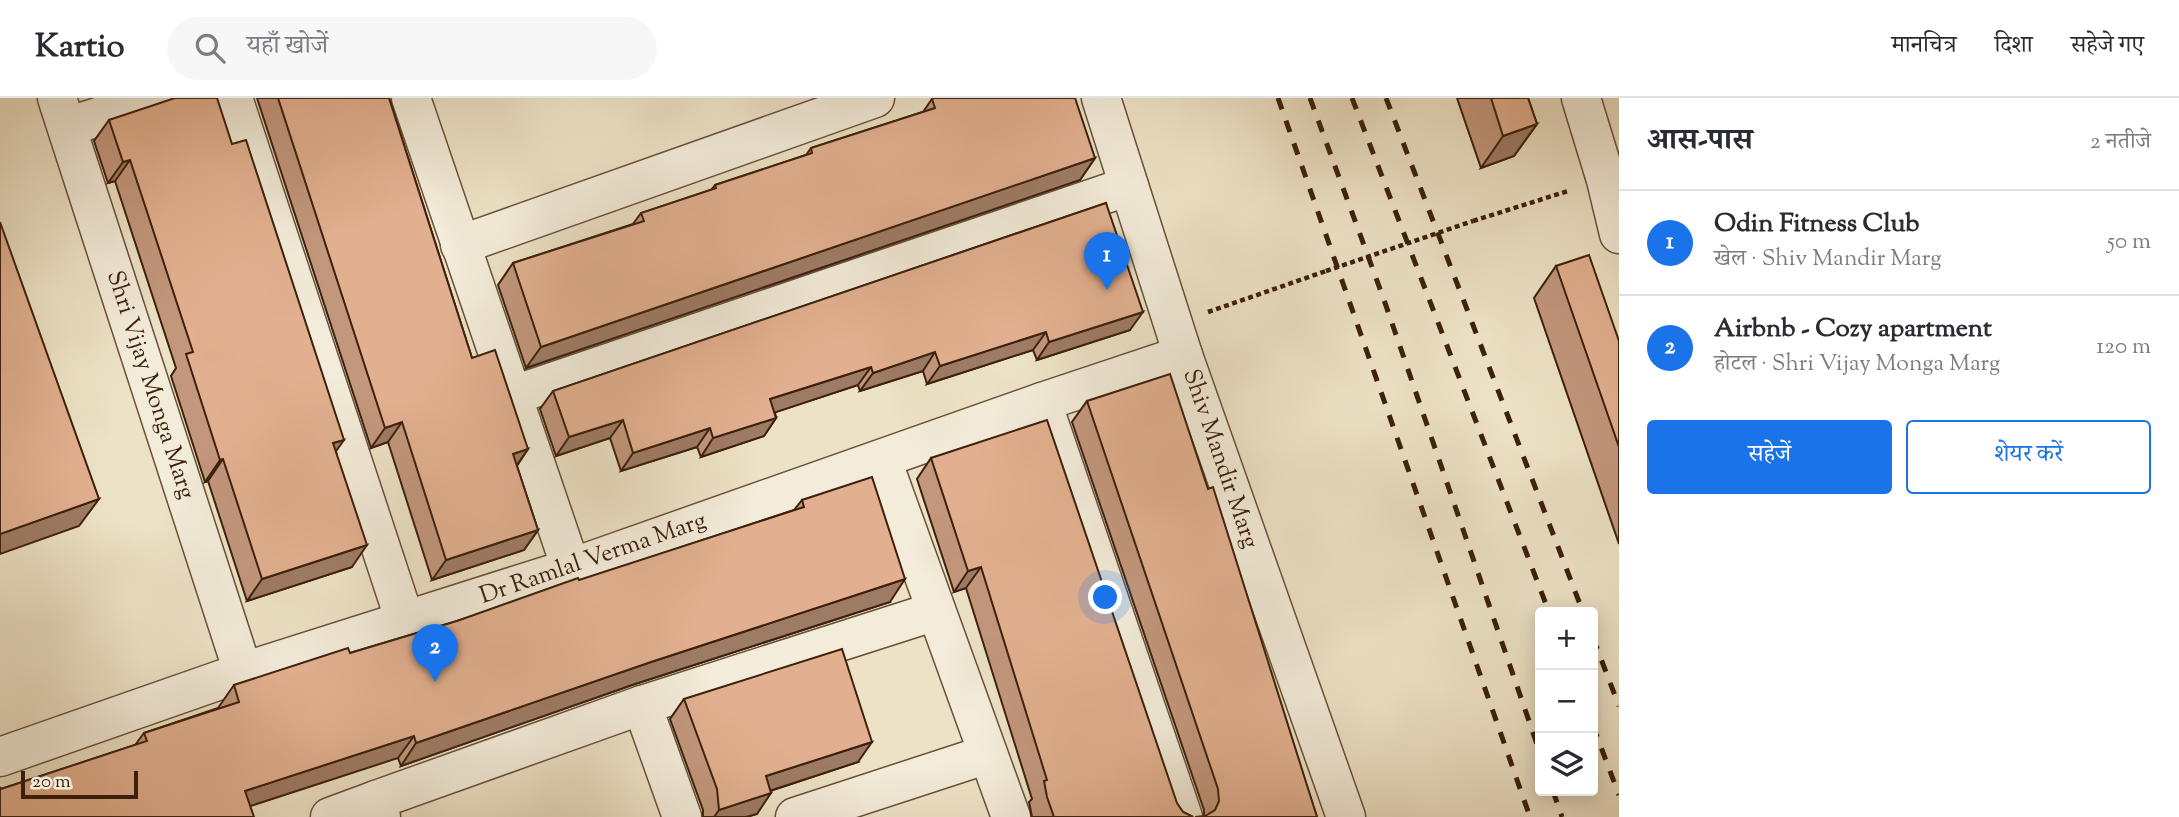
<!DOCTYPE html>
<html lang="hi">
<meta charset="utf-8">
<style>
body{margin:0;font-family:"Sorts Mill Goudy","Noto Serif Devanagari",serif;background:#f7f7f7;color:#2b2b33}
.controls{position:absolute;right:21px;bottom:21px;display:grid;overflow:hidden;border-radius:7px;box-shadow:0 4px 18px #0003}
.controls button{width:63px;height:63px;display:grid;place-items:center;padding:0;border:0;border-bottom:2px solid #e1e1e2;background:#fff;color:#2b2b33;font:35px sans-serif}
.scale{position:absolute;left:21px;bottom:18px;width:117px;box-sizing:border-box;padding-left:7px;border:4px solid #3c200c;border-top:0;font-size:19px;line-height:24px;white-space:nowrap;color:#3c200c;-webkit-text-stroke:5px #f3ecda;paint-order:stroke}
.you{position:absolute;left:1106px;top:500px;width:24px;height:24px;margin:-18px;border:5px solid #fff;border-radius:50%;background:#1a73e8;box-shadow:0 0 0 10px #1a73e833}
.badge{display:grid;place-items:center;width:46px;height:46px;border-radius:50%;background:#1a73e8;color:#fff;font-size:23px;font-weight:700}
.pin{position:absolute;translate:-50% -58px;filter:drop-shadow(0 2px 4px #0008)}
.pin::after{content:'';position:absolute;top:37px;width:24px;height:21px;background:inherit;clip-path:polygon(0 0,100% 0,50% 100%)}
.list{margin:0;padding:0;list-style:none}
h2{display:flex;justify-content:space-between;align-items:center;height:91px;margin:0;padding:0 28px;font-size:30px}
h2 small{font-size:23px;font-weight:400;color:#7c7c81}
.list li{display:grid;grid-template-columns:46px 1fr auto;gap:21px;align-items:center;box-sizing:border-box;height:105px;padding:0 28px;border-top:2px solid #e1e1e2}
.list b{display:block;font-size:26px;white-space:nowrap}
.list p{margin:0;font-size:23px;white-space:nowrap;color:#7c7c81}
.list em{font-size:23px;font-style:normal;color:#7c7c81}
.actions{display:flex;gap:14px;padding:21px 28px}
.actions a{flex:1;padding:16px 0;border:2px solid #1a73e8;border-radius:7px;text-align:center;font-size:24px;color:#1a73e8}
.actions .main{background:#1a73e8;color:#fff}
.icon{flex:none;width:38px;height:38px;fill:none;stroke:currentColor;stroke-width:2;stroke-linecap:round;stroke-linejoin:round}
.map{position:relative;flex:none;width:1619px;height:719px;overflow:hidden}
header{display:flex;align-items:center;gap:42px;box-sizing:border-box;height:98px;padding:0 35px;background:#fff;border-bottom:2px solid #e1e1e2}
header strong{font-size:33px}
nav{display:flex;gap:38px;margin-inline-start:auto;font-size:24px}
.search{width:490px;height:63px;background:#f7f7f7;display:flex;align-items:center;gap:18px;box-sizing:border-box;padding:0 24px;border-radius:38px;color:#7c7c81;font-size:26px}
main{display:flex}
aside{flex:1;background:#fff}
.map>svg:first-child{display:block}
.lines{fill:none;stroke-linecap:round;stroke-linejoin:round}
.minor-casing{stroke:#68503a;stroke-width:41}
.path{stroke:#3c200c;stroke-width:4.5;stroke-dasharray:5 3.5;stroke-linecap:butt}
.minor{stroke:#f3ecda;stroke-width:38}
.rail{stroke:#3c200c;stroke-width:5;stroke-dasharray:12 12;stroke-linecap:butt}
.path-bridge{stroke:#3c200c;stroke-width:4.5;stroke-dasharray:5 3.5;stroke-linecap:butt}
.wall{fill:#c2977c;stroke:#3c200c;stroke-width:2}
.shaded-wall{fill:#9e7b65;stroke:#3c200c;stroke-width:2}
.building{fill:#e2b090;stroke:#3c200c;stroke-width:2}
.labels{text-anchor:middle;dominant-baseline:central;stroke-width:6;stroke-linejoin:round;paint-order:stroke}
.street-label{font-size:24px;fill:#3c200c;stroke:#f3ecda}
</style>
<header>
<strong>Kartio</strong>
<div class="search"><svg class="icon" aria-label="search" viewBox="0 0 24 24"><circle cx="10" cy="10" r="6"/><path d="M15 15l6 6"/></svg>यहाँ खोजें</div>
<nav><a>मानचित्र</a><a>दिशा</a><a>सहेजे गए</a></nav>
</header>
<main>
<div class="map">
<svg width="1619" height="719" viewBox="0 0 1619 719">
<rect width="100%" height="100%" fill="#ede2c6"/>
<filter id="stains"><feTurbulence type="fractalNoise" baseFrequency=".00286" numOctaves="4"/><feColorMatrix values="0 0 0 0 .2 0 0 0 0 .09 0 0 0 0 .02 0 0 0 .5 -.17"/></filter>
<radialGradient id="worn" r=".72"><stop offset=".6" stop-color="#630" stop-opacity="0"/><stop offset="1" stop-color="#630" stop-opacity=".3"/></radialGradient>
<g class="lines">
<g class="minor-casing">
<g id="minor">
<path d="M57 0 243 574"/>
<path d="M233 0 405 523"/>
<path d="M411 0 571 470"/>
<path d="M1101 0 1183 257 1346 719"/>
<path d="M1581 0 1606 82 1619 136"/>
<path d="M67 29 156 0"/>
<path d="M460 147 875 0"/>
<path d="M511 298 1129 88"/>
<path d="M1042 304 1183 719"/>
<path d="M882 362 1011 719"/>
<path d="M0 659 243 574 571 470 1042 304 1183 257"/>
<path d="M330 719 376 702"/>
<path d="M381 719 376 702 642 607"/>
<path d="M682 719 642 607 936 513"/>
<path d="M795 719 988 656"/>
</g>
</g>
<g class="path">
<path d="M1473 123 1568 93"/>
<path d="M1208 214 1326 173"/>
</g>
<use href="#minor" class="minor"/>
<g class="rail">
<path d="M1278 0 1530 719"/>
<path d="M1310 0 1383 199 1540 655"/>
<path d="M1352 0 1549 514"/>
<path d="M1386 0 1583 514"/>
<path d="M1593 540 1619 608"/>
<path d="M1593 628 1619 697"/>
<path d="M1553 693 1562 719"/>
</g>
<path class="path-bridge" d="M1326 173 1473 123"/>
</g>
<g class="wall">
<path d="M257 0H389L472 260 528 351 517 368 538 432 524 452 432 482 388 344 371 350Z"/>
<path d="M1457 0H1528L1537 26 1514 58 1481 70Z"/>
<path d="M932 1 1095 60 1080 82 526 270 498 187 513 165 633 126 641 115 711 92 715 87 806 57 811 50 923 14Z"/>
<path d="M109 22 336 353 352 469 247 503 208 383 205 384 171 278 176 270 115 83 108 85 94 43Z"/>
<path d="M1106 105 1130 232 1037 262 1033 252 927 286 923 273 860 293 858 287 775 314 776 320 764 338 701 359 697 349 621 373 610 340 556 358 540 311 553 293Z"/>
<path d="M1556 168 1619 243V446L1534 200Z"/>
<path d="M1087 303 1208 391 1317 719 1204 718V712L1072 324Z"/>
<path d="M931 360 1183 714 1193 719H1032L1029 704 1032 701 966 490 954 494 917 381Z"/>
<path d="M802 402 890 504 635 586 401 668 398 660 1 691 135 647 144 635 218 610 234 587 350 555 457 523 794 412Z"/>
<path d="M684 601 858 664 770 693 757 716 746 719H703V712L670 621Z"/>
</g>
<g class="shaded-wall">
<path d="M1537 26 1514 58 1481 70 1503 38Z"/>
<path d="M1095 60 1080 82 526 270 541 249Z"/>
<path d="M130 62 115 83 108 85 123 64Z"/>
<path d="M1143 214 1130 232 1037 262 1049 244Z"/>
<path d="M1046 234 1033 252 927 286 940 268Z"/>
<path d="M935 254 923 273 860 293 873 275Z"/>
<path d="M871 269 858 287 758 320 770 301Z"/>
<path d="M776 320 764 338 701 359 713 340Z"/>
<path d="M623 322 610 340 556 358 569 339Z"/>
<path d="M402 324 388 344 371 350 385 330Z"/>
<path d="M710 330 697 349 621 373 633 355Z"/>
<path d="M344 342 329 363 333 345Z"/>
<path d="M528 351 514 371 513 356Z"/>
<path d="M223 361 208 383 205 384 220 362Z"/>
<path d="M99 401 79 428 0 456V436Z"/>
<path d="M538 432 524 452 432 482 446 462Z"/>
<path d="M367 447 352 469 247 503 262 481Z"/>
<path d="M981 469 966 490 954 494 968 473Z"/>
<path d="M905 481 890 504 635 586 401 668 416 645 651 564Z"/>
<path d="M414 638 398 660 229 715 245 693Z"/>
<path d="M872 644 858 664 751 699 766 678Z"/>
<path d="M771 695 757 716 746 719H714L719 712Z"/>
</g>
<g class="building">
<path d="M175 0H217L232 46 246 42 344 342 333 345 367 447 262 481 223 361 220 362 186 256 193 254 130 62 123 64 109 22Z"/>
<path d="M278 0H389L472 260 495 252 528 351 513 356 538 432 446 462 402 324 385 330Z"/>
<path d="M934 0H1075L1095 60 541 249 513 165 644 123 641 115 716 90 715 87 812 55 811 50 935 10 932 1Z"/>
<path d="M1491 0H1528L1537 26 1503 38Z"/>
<path d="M1106 105 1143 214 1049 244 1046 234 940 268 935 254 873 275 871 269 770 301 776 320 713 340 710 330 633 355 623 322 569 339 553 293Z"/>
<path d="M0 124 99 401 0 436Z"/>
<path d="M1589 157 1619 243V349L1556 168Z"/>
<path d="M1170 276 1208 391 1213 389 1317 719H1195L1205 718 1215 712 1219 703 1218 691 1087 303Z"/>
<path d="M1047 322 1177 705 1183 714 1193 719H1054L1047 699 1044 683 1047 682 981 469 968 473 931 360Z"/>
<path d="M872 379 905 481 651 564 416 645 414 638 245 693 254 719H0V689L1 691 147 643 144 635 239 604 234 587 348 550 350 555 457 523 578 480 579 482 804 409 802 402Z"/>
<path d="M842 551 872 644 766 678 771 695 719 712 717 691 684 601Z"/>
</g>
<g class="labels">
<g class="street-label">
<text transform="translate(150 287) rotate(72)">Shri Vijay Monga Marg</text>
<text transform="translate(1220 361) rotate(71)">Shiv Mandir Marg</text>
<text transform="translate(593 461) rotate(-19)">Dr Ramlal Verma Marg</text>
</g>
</g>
<rect width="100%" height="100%" filter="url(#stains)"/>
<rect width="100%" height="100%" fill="url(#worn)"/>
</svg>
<div class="controls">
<button>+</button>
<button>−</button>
<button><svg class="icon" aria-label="layers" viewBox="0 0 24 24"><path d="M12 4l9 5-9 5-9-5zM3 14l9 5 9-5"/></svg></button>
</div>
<div class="scale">20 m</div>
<div class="you"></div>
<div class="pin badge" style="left:1107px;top:192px">1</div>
<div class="pin badge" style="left:435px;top:584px">2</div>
</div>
<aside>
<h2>आस-पास<small>2 नतीजे</small></h2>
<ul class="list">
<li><span class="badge">1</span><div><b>Odin Fitness Club</b><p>खेल · Shiv Mandir Marg</p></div><em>50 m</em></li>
<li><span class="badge">2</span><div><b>Airbnb - Cozy apartment</b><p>होटल · Shri Vijay Monga Marg</p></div><em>120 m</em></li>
</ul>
<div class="actions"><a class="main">सहेजें</a><a>शेयर करें</a></div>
</aside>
</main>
